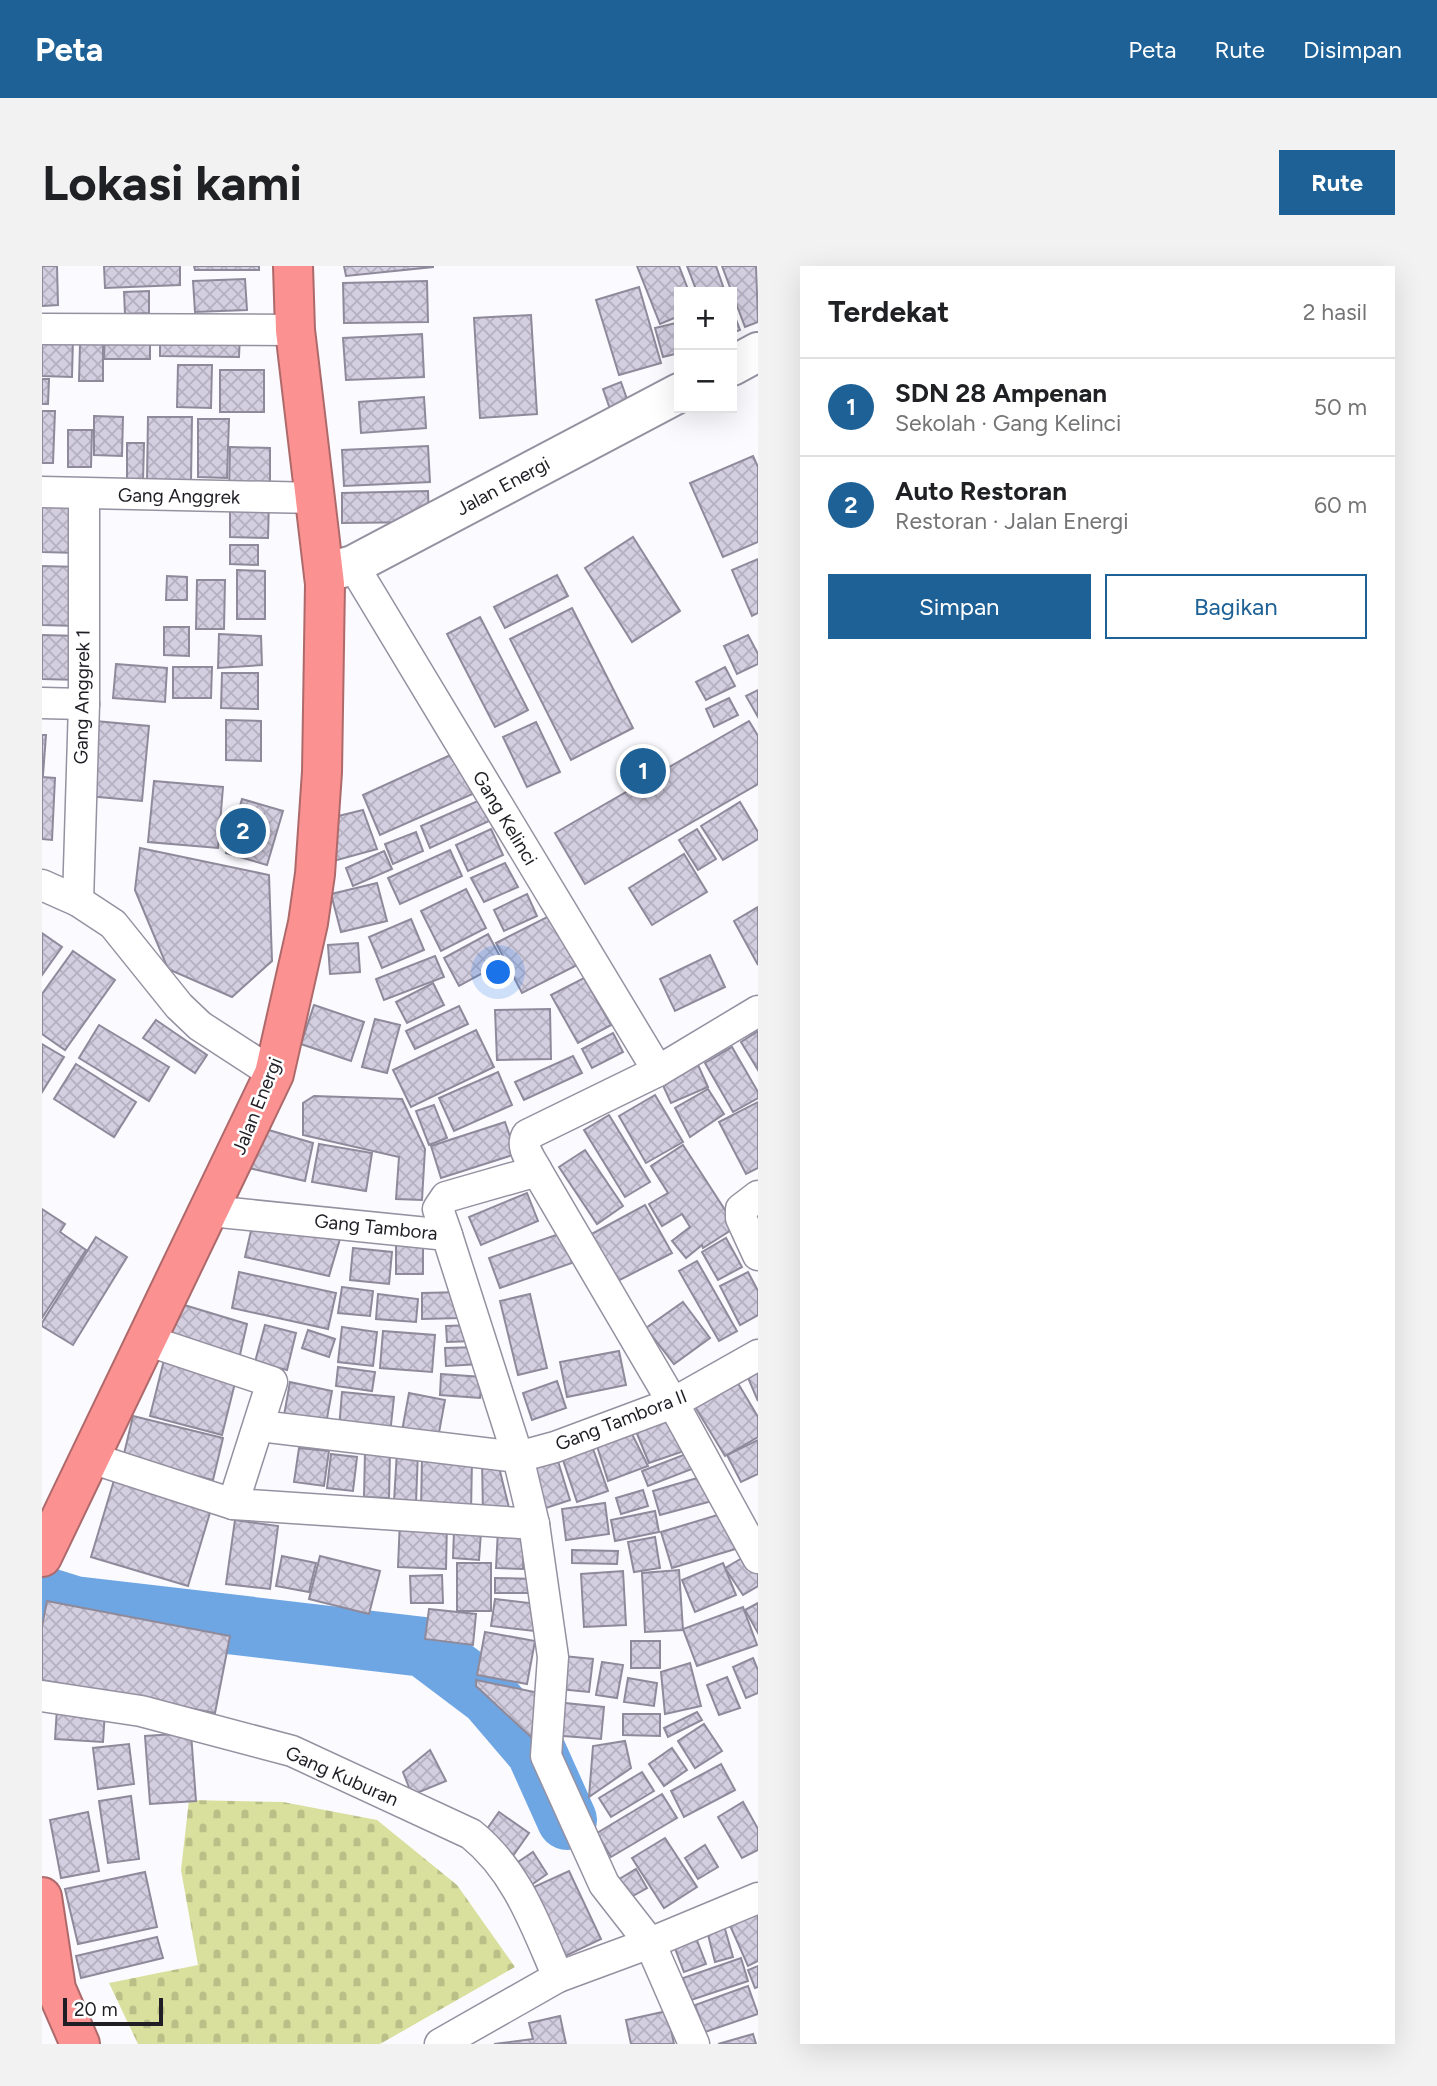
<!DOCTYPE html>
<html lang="id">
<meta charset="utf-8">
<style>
body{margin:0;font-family:Figtree,sans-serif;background:#f2f2f2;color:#202124}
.controls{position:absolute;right:21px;top:21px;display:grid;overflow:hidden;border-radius:0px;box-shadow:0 7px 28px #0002}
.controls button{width:63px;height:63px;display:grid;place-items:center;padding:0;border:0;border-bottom:2px solid #e0e0e0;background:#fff;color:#202124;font:35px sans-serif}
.scale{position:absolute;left:21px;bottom:18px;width:100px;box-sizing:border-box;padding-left:7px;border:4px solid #1f1e24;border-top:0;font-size:19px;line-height:24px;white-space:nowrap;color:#1f1e24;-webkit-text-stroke:5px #fff;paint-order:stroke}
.you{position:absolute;left:457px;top:707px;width:24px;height:24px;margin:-18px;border:5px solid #fff;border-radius:50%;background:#1a73e8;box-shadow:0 0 0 10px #1a73e833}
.badge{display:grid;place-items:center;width:46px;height:46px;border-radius:50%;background:#1d6196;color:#fff;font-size:23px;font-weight:700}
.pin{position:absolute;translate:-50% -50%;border:4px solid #fff;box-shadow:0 2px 7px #0006}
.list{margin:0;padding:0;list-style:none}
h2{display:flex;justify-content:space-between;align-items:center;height:91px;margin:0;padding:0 28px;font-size:30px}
h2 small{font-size:23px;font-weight:400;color:#757577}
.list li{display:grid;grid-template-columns:46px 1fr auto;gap:21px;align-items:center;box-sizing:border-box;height:98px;padding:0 28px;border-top:2px solid #e0e0e0}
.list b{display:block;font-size:26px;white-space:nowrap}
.list p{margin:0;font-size:23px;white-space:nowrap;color:#757577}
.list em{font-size:23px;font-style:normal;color:#757577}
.actions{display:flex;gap:14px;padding:21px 28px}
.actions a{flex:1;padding:16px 0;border:2px solid #1d6196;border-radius:0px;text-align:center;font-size:24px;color:#1d6196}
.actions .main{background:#1d6196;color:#fff}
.map{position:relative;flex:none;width:716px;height:1778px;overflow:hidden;border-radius:0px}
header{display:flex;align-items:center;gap:42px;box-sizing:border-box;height:98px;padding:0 35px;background:#1d6196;color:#fff}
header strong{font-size:33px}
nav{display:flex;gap:38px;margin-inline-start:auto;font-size:24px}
.intro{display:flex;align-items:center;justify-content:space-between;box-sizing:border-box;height:168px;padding:0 42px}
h1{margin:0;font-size:49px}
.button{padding:18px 32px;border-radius:0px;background:#1d6196;color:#fff;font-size:24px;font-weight:700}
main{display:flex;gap:42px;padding:0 42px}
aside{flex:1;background:#fff;border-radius:0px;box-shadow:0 7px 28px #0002}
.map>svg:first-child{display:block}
.cemetery{fill:url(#cemetery-stones)}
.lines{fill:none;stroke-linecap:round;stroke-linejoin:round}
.river{stroke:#6ea6e4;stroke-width:60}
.building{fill:url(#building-cross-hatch);stroke:#8e8a9b;stroke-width:2}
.street-casing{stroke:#9591a1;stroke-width:33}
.secondary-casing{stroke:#9591a1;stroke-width:42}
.highway-casing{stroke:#ae696b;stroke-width:42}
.street{stroke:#fff;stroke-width:30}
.secondary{stroke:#fff;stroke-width:38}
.highway{stroke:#fb9291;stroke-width:38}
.labels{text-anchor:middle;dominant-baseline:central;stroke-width:5;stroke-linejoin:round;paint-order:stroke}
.street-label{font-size:19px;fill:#1f1e24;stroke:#fff}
</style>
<header>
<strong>Peta</strong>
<nav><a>Peta</a><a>Rute</a><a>Disimpan</a></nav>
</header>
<div class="intro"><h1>Lokasi kami</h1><a class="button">Rute</a></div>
<main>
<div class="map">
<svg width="716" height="1778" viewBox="0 0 716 1778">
<defs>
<pattern id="cemetery-stones" width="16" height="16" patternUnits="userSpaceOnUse" patternTransform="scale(1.75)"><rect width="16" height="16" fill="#d9df9d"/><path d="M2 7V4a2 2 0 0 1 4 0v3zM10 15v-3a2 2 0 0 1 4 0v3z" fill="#babf87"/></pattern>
<pattern id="building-cross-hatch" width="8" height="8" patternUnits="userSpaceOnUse" patternTransform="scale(1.75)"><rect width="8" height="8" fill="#d3cee0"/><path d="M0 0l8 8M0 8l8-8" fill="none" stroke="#b5b0c0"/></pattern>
</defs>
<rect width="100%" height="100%" fill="#fbfafe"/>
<path class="cemetery" d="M147 1534 241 1536 335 1554 415 1619 473 1701 338 1778H96L67 1717 156 1699 139 1604Z"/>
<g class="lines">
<path class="river" d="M0 1330 32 1340 382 1381 447 1430 494 1485 525 1554"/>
</g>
<g class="building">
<path d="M0 0H15L16 39 0 40Z"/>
<path d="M62 0H138V19L63 22Z"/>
<path d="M152 0H217V4H153Z"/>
<path d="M302 0H391V1L304 10Z"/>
<path d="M595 0H637L647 26H637V50L618 58Z"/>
<path d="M645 0H674L683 26H655Z"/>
<path d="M680 0H714L716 56 703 61Z"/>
<path d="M203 13 205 44 153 46 151 15Z"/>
<path d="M385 15 386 56 302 57 301 17Z"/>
<path d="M597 21 619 97 577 109 554 34Z"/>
<path d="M107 25V47L83 48 82 26Z"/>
<path d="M690 43 698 64 690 67Z"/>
<path d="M489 49 495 148 438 152 432 52Z"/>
<path d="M634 57 637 87 621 91 613 62Z"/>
<path d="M63 67H108V93H62Z"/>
<path d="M118 67 198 68 197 91 118 90Z"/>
<path d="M380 68 382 111 304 114 301 72Z"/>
<path d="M0 73H31L30 111 0 110Z"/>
<path d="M38 78H61V115H37Z"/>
<path d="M136 99H170L169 142 135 141Z"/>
<rect x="178" y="104" width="44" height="42"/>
<path d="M0 113H7L6 138H0Z"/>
<path d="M579 116 586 136 568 143 561 123Z"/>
<path d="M382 131 384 162 319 167 317 136Z"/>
<path d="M0 145H13L11 197H0Z"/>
<path d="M52 150 81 151 80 190 52 189Z"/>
<path d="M106 151H150L149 216 105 215Z"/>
<path d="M156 153H187L185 212 156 211Z"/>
<path d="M26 164H50L49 201H26Z"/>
<path d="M85 177H102L101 216H85Z"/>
<path d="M386 180 388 216 302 220 300 184Z"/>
<path d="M188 181 228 182V225H187Z"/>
<path d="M711 190 716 201V276L681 291 648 217Z"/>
<path d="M386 225 387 256 300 257V227Z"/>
<path d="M188 235H227L226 272 188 271Z"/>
<path d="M0 237 38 238 36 287 0 286Z"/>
<path d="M591 271 638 345 590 376 543 302Z"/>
<path d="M188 279H216V299L188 298Z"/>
<path d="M716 293V347L710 350 690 304Z"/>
<path d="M0 300 37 301 34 360 0 359Z"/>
<path d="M195 304 223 305V353H195Z"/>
<path d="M515 309 526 330 463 362 452 341Z"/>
<path d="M125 310 145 311V334H124Z"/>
<path d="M155 314H183L182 363H154Z"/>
<path d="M530 342 591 462 529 494 468 373Z"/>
<path d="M438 351 486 444 453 461 405 368Z"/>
<path d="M122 361H147V390L122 389Z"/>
<path d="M177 368 219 370 220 399 176 402Z"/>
<path d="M0 369 38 370 37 414 0 413Z"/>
<path d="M706 369 716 388V398L695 408 682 380Z"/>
<path d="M74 398 125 402 123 436 71 432Z"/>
<path d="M131 401H170L169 432H131Z"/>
<path d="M683 401 693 420 664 434 654 416Z"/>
<path d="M180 407H216V443L179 442Z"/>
<path d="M716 424V451L704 430Z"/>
<path d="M687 432 696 449 672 461 664 443Z"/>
<path d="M184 454 219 455V495L184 494Z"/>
<path d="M53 455 107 460 100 535 46 530Z"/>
<path d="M707 455 716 470V518L543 618 513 567Z"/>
<path d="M494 456 518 506 485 521 461 471Z"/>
<path d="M0 469H4L1 509H0Z"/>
<path d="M417 485 435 526 338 569 321 529Z"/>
<path d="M0 511 13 512 10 574 0 573Z"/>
<path d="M112 515 181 521 176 582 106 576Z"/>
<path d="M200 533 241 545 225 599 184 587Z"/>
<path d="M438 534 447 555 388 582 379 560Z"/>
<path d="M698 536 716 566V573L681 594 659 560Z"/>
<path d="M321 544 335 583 288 596 292 551Z"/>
<path d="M449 563 461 589 426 605 414 579Z"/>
<path d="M655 563 674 593 656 604 637 574Z"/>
<path d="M374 566 381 585 351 598 343 578Z"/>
<path d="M98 582 227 609 230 695 190 731 126 703 93 624Z"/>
<path d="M408 584 420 610 358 638 346 612Z"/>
<path d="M342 585 350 603 311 620 304 602Z"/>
<path d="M642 588 665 626 610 659 587 622Z"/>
<path d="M463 597 476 621 442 636 429 612Z"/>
<path d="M335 617 345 655 299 666 289 628Z"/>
<path d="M424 623 444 662 399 685 379 645Z"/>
<path d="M485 628 495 650 462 665 452 644Z"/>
<path d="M716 641V699L692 655Z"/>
<path d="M517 645 543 695 480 727 454 677Z"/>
<path d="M369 653 382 684 340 702 327 671Z"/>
<path d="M0 667 20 681 0 709Z"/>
<path d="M446 668 461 696 417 720 402 692Z"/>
<path d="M316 677 318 706 288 708 286 679Z"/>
<path d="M31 685 73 714 23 784 0 768V728Z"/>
<path d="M668 689 683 721 633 745 618 713Z"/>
<path d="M393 690 402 711 342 734 334 713Z"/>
<path d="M542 712 569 759 536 777 509 729Z"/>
<path d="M391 717 402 739 365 757 354 736Z"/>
<path d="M272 739 322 756 309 795 259 778Z"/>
<path d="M417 740 426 758 373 783 364 765Z"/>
<path d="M508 743 509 793 455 794 453 744Z"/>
<path d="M333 753 358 759 345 807 320 801Z"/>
<path d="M114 754 165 789 153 807 101 772Z"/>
<path d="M57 759 127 801 107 835 37 792Z"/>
<path d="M434 764 452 801 369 841 351 804Z"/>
<path d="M716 765V804L699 776Z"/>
<path d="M571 767 581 786 550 802 540 783Z"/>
<path d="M0 778 22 791 0 826Z"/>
<path d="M690 781 716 826V832L691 846 663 797Z"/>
<path d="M531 790 540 807 482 834 473 816Z"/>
<path d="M34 798 94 836 72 871 12 833Z"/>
<path d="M656 799 666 821 629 837 619 815Z"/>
<path d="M456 806 470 839 412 865 397 832Z"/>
<path d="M666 823 682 848 648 871 633 842Z"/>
<path d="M613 829 641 876 604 897 577 850Z"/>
<path d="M272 830 360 833 383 883 380 934 354 933 357 891 261 869V837Z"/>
<path d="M716 836V902L704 908 677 856Z"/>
<path d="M392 839 405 872 387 879 374 845Z"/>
<path d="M567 849 608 916 583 931 542 864Z"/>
<path d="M463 856 474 888 399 912 389 880Z"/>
<path d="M213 860 271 877 263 915 194 899Z"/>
<path d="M277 878 330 887 324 925 270 916Z"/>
<path d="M641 879 694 961 661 982 660 979 644 992 630 975 648 961 640 948 620 960 607 938 626 927 609 900Z"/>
<path d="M543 884 581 940 555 958 517 901Z"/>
<path d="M485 927 496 955 439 979 427 951Z"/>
<path d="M603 939 630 987 572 1017 546 970Z"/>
<path d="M0 943 23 958 18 966 44 984 0 1052Z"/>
<path d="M211 956 301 963 287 1010 203 991Z"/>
<path d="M520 967 530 997 458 1022 447 992Z"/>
<path d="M54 971 85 991 31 1079 0 1060V1057Z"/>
<path d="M684 972 700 1001 676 1014 660 986Z"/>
<rect x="354" y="973" width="27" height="35"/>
<path d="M311 982 350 986 347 1018 308 1014Z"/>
<path d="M655 995 695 1065 677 1075 637 1005Z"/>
<path d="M197 1006 294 1027 286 1063 190 1042Z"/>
<path d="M706 1006 716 1025V1049L698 1059 678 1020Z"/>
<path d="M300 1021 331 1025 328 1050 296 1047Z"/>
<path d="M420 1026V1052L380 1053V1027Z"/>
<path d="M336 1028 376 1033 374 1056 334 1053Z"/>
<path d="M488 1028 505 1102 476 1109 458 1035Z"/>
<path d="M641 1036 668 1072 632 1098 604 1062Z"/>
<path d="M139 1038 205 1058 197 1093 121 1076Z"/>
<path d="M223 1059 254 1067 245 1104 213 1096Z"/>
<path d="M431 1059 432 1075 405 1076 404 1060Z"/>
<path d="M300 1061 335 1066 331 1100 296 1096Z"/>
<path d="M266 1064 293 1073 287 1091 260 1082Z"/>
<path d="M341 1065 393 1069 390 1106 338 1102Z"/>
<path d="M438 1081 439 1098 404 1100 403 1082Z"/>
<path d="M577 1085 584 1119 525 1131 518 1096Z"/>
<path d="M122 1094 194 1113 180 1169 108 1150Z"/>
<path d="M296 1101 333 1106 330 1125 294 1120Z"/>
<path d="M716 1101V1135L704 1107Z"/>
<path d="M399 1108 440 1111 438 1132 398 1129Z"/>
<path d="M691 1109 716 1151V1171L683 1190 649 1134Z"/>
<path d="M515 1115 524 1142 490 1154 481 1127Z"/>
<path d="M248 1116 290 1125 283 1163 241 1155Z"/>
<path d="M300 1126 352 1131 348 1168 297 1163Z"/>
<path d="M367 1127 403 1134 396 1172 360 1165Z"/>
<path d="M91 1150 181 1172 171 1214 81 1192Z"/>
<path d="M629 1150 648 1183 607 1197 593 1163Z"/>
<path d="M589 1166 606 1200 566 1215 554 1177Z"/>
<path d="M716 1174V1208L699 1216 685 1189Z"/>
<path d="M550 1180 566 1225 535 1236 520 1191Z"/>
<path d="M257 1182 287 1185 282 1220 252 1216Z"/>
<path d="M355 1184 376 1185 374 1237 352 1236Z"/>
<path d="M323 1185 348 1186 347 1232 322 1231Z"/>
<path d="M649 1186 655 1201 606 1220 600 1205Z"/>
<path d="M289 1188 315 1191 311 1225 285 1222Z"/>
<path d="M380 1192 430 1194 429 1246 379 1244Z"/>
<path d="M515 1192 528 1234 504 1242 491 1200Z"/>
<path d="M440 1193H455L468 1246 441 1248Z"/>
<path d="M662 1210 670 1235 618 1249 611 1225Z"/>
<path d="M73 1211 170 1240 146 1320 49 1291Z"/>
<path d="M601 1224 606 1240 579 1248 574 1232Z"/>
<path d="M563 1237 567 1268 524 1274 520 1243Z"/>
<path d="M613 1245 617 1266 573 1275 569 1254Z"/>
<path d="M689 1245 700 1281 630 1302 619 1266Z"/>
<path d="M193 1254 236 1260 228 1323 184 1318Z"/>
<path d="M358 1254 405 1256 404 1303 356 1301Z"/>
<path d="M456 1264 482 1265 481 1303 454 1302Z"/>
<path d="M412 1265 439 1266 437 1294 411 1292Z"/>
<path d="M613 1271 618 1302 592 1306 586 1276Z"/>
<path d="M530 1284 576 1285 575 1298 530 1297Z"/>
<path d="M707 1288 716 1303V1320L701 1329 683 1302Z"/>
<path d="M240 1290 274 1297 267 1326 234 1320Z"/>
<path d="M278 1290 338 1305 327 1348 267 1333Z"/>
<rect x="415" y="1297" width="34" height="48"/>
<path d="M681 1297 694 1329 653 1346 640 1314Z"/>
<path d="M637 1304 641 1364 603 1366 600 1307Z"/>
<path d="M581 1305 584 1359 542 1361 539 1308Z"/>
<path d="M400 1309 401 1337H369L368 1310Z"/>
<path d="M453 1312 494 1313V1327H453Z"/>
<path d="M453 1333 496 1338 492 1365 449 1360Z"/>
<path d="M5 1335 188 1370 173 1447 0 1414V1360Z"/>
<path d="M716 1337V1367L703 1344Z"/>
<path d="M701 1341 715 1379 655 1400 641 1363Z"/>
<path d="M387 1343 434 1348 431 1379 383 1373Z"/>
<path d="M443 1366 493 1375 485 1418 435 1409Z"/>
<rect x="589" y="1375" width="29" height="27"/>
<path d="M521 1390 551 1393 547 1426 517 1423Z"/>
<path d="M711 1392 716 1404V1427L704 1432 691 1401Z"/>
<path d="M560 1396 581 1399 575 1432 554 1429Z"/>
<path d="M648 1397 659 1440 623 1448 619 1406Z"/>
<path d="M685 1411 698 1442 677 1449 665 1419Z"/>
<path d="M586 1412 615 1417 612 1440 582 1436Z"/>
<path d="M434 1414 497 1427 489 1471 434 1420Z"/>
<path d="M513 1436 562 1441 559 1473 509 1469Z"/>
<path d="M15 1442 63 1445 61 1476 13 1473Z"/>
<path d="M655 1446 660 1454 626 1471 622 1462Z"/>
<path d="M581 1448H618V1470L581 1469Z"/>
<path d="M662 1458 680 1485 653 1502 636 1475Z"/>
<path d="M149 1467 154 1535 108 1538 103 1470Z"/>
<path d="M583 1475 589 1502 547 1531 551 1480Z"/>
<path d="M87 1478 92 1518 56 1523 51 1482Z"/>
<path d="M630 1482 645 1504 622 1520 607 1498Z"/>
<path d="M388 1484 404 1515 370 1529 361 1506Z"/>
<path d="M679 1498 693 1524 642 1551 629 1525Z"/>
<path d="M600 1506 612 1525 569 1551 557 1532Z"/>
<path d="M620 1528 635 1552 569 1591 555 1567Z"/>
<path d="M89 1530 97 1593 66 1597 57 1535Z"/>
<path d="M701 1536 716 1563V1584L700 1592 676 1551Z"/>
<path d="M46 1546 57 1605 19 1612 8 1554Z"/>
<path d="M457 1546 487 1567 468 1594 438 1573Z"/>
<path d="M623 1572 655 1621 622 1642 590 1592Z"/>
<path d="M663 1579 676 1601 656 1613 643 1592Z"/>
<path d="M491 1586 505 1608 482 1624 467 1602Z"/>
<path d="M594 1603 605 1622 580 1636 569 1618Z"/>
<path d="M527 1605 559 1673 513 1695 481 1626Z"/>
<path d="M103 1606 115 1661 36 1678 23 1623Z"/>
<path d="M716 1643V1695L706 1700 686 1655Z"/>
<path d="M681 1656 691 1691 673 1696 664 1661Z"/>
<path d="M651 1664 664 1698 642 1706 629 1672Z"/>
<path d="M115 1671 121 1692 39 1712 34 1690Z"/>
<path d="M699 1692 706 1715 649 1734 641 1712Z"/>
<path d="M716 1700V1721L713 1722 706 1704Z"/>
<path d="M706 1720 716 1748 663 1766 653 1739Z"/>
<path d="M625 1745 632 1778H589L584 1754Z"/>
<path d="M518 1750 524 1778H452L491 1773 487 1757Z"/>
<path d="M711 1768 714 1778H676Z"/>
</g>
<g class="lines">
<g class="street-casing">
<g id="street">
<path d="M0 63 253 64"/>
<path d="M0 226 275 232"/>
<path d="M311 299 616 805"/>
<path d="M0 437 42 438"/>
<path d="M0 619 36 635 71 658 137 740 158 760 232 808"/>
<path d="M36 635 42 438V228"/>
<path d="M716 745 616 805 485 869C478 882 489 893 495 905L631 1137 716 1292"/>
<path d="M716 930 699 943V952L716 989"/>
<path d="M168 945 405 969 396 943 404 931 495 905"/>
<path d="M104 1074 230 1116 191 1238"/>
<path d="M218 1160 476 1191 513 1181 631 1137 716 1089"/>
<path d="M46 1191 191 1238 492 1258"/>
<path d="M0 1430 99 1445 250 1485 429 1568C475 1605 493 1658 516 1711"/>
<path d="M398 1778 516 1711 608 1677 562 1618 504 1490 511 1391 492 1258 476 1191 405 969"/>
<path d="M652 1778 608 1677 716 1632"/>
</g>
</g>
<g class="secondary-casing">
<g id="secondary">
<path d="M690 100 716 86"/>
<path d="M282 307 311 299 637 127"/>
</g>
</g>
<g class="highway-casing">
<g id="highway">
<path d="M0 1291 232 808 266 657 273 608 280 506 283 318 253 64 251 0"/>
<path d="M0 1631 14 1723 38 1778"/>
</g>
</g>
<use href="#street" class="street"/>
<use href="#secondary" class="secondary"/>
<use href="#highway" class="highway"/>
</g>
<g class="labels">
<g class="street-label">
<text transform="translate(461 220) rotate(-28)">Jalan Energi</text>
<text transform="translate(137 230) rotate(1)">Gang Anggrek</text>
<text transform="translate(40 431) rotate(-89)">Gang Anggrek 1</text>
<text transform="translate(463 552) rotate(59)">Gang Kelinci</text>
<text transform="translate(215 840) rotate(-68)">Jalan Energi</text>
<text transform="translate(334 961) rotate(6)">Gang Tambora</text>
<text transform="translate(579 1154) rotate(-21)">Gang Tambora II</text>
<text transform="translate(300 1510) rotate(24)">Gang Kuburan</text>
</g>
</g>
</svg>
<div class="controls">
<button>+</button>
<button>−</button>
</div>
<div class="scale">20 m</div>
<div class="you"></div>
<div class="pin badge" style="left:601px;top:505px">1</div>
<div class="pin badge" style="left:201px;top:565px">2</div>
</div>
<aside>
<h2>Terdekat<small>2 hasil</small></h2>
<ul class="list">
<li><span class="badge">1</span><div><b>SDN 28 Ampenan</b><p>Sekolah · Gang Kelinci</p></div><em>50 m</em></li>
<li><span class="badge">2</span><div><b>Auto Restoran</b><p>Restoran · Jalan Energi</p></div><em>60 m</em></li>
</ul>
<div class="actions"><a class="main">Simpan</a><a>Bagikan</a></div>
</aside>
</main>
